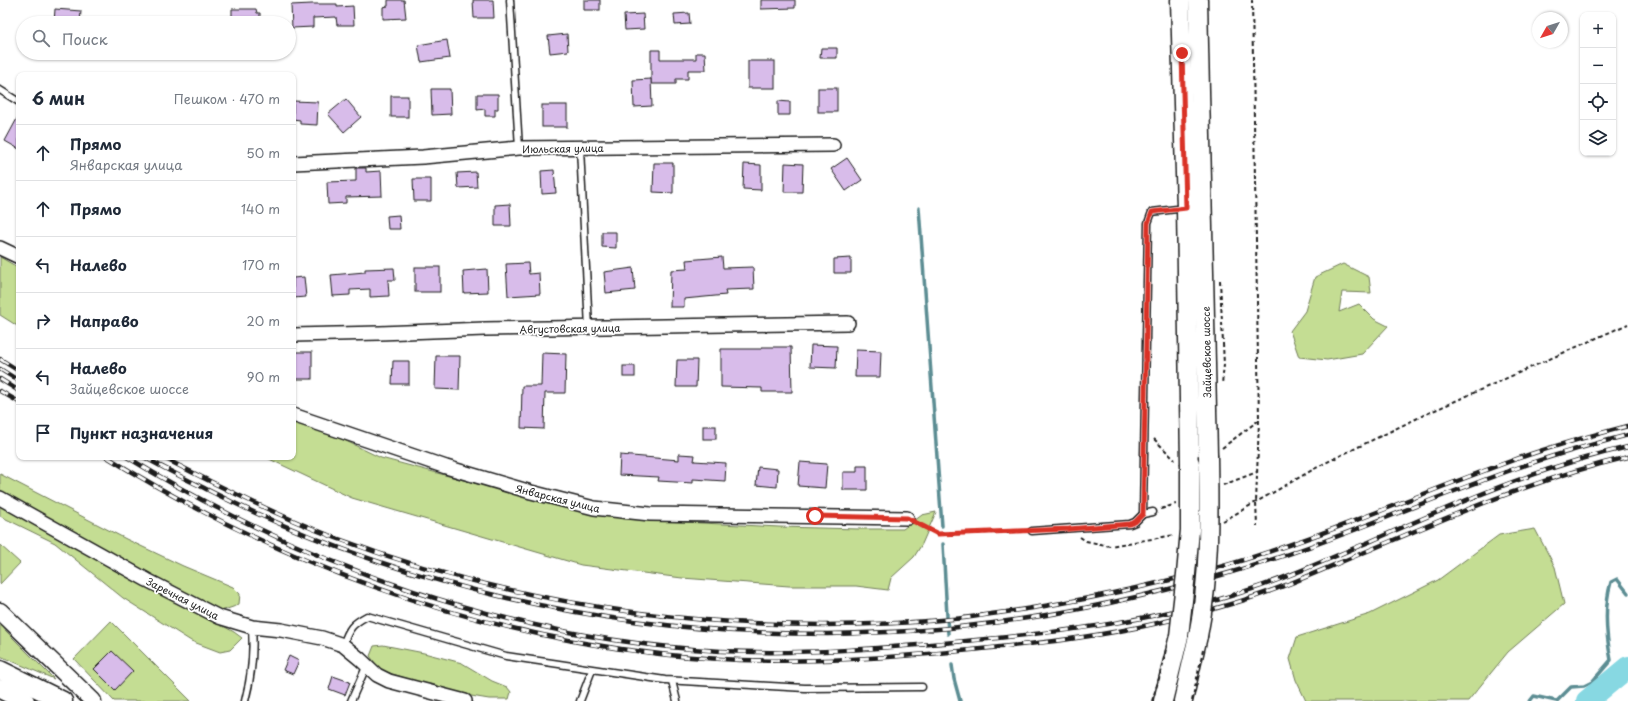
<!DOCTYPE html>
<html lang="ru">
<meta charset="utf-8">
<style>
body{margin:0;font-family:"Playpen Sans",sans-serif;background:#f6f6f7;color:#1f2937}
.controls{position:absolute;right:12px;top:12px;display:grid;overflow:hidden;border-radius:8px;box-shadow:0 1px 3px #0004}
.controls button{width:36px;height:36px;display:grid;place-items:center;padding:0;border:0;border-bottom:1px solid #e0e1e3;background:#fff;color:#1f2937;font:20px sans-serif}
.compass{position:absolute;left:1532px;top:12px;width:36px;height:36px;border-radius:50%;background:#fff;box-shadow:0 1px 3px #0004;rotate:231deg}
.stop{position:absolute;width:12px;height:12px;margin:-9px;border:3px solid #d93025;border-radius:50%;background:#fff}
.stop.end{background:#d93025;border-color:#fff;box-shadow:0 1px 4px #0008}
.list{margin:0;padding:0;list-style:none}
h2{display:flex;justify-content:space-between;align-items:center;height:52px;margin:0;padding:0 16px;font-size:17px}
h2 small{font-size:13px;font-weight:400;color:#747a83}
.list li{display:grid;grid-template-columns:26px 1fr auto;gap:12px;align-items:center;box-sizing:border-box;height:56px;padding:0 16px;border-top:1px solid #e0e1e3}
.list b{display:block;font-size:15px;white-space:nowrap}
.list p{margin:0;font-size:13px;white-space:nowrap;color:#747a83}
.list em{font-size:13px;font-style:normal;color:#747a83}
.icon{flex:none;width:22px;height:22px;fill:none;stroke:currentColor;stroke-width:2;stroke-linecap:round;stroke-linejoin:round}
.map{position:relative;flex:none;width:1628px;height:701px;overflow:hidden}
.search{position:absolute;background:#fff;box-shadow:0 1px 3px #0004;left:16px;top:16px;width:280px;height:44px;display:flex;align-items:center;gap:10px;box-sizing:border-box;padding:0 14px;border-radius:22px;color:#747a83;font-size:15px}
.panel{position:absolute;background:#fff;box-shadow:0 1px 3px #0004;left:16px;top:72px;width:280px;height:388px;border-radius:8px}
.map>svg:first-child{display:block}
.green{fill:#c4dd93;stroke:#707c58}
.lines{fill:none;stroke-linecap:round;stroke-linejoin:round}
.stream{stroke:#5c8d93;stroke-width:3.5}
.river{stroke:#87d8e2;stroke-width:22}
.building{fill:#d8bcea;stroke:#1c1c1c}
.service-casing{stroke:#1c1c1c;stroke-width:9}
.minor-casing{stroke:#1c1c1c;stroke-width:16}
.tertiary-casing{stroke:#1c1c1c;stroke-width:19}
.secondary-casing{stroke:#1c1c1c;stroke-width:21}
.path{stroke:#1c1c1c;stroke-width:2;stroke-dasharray:4 3;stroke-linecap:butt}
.service{stroke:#fff;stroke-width:6}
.minor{stroke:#fff;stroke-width:13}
.tertiary{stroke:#fff;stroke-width:16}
.secondary{stroke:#fff;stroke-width:18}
.rail-casing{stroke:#1c1c1c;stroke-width:4.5}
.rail{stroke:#fff;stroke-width:3;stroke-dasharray:9;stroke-linecap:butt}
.secondary-bridge-casing{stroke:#1c1c1c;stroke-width:21;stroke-linecap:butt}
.path-bridge{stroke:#1c1c1c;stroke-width:2;stroke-dasharray:4 3;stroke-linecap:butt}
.secondary-bridge{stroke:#fff;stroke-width:18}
.route{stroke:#d93025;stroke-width:5}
.labels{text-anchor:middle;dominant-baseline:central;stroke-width:3.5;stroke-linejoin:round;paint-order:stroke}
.street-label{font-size:10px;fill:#1c1c1c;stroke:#fff}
</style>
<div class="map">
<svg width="1628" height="701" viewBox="0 0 1628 701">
<rect width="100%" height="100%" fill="#fff"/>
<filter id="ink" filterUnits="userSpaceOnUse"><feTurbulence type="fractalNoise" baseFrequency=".025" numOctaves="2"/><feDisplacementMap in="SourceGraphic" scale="8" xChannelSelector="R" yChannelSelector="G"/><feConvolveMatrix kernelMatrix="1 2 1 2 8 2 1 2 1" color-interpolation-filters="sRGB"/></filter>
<g filter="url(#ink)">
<g class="green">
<path d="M0 257 19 268V327L0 315Z"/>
<path d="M1343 264 1369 277 1371 293 1342 292 1339 312 1359 304 1374 319 1388 326 1362 354 1327 360 1299 357 1290 331 1305 311 1315 277Z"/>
<path d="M293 419 344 440 381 458 561 506 625 519 779 527 860 529H903L922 515 936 512 922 544 914 557 891 578 888 590 856 586H789L682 578 581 565 352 498 265 457H293Z"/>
<path d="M0 474 126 539 183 566 233 587 240 594 239 604 233 607 221 611 134 567 0 494Z"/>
<path d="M0 503 234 632 242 638 230 650 220 652 191 641 123 598 55 543 0 516Z"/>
<path d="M1535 529 1555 567 1564 604 1508 652 1468 701H1306L1296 680 1290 659 1297 637 1370 614 1438 580 1499 535Z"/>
<path d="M0 545 20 563 0 584Z"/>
<path d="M111 621 191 701H114L74 659Z"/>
<path d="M0 625 54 679 0 656Z"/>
<path d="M383 645 424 653 462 663 492 681 507 687 511 692 509 699H489L477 697 454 693 436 685 421 683 380 670 370 656 374 646Z"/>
</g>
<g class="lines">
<g class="stream">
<path d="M919 208 942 526"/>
<path d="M943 544 948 634"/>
<path d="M952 665 954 679 960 701"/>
<path d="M1530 701 1534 696 1556 701"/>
<path d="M1557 701 1571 687 1584 686 1592 682 1611 660C1606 635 1604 606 1611 582L1617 579 1628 593"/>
</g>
<path class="river" d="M1587 701 1628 667"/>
</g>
<g class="building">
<path d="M388 0H404L406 18 383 19V7L388 6Z"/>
<path d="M473 0H493L494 18H474Z"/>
<rect x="584" y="0" width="16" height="10"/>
<path d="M761 0H795V8L761 9Z"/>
<path d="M312 4H337V7L353 6 354 25H337L336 17 313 18V27L292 28 291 5Z"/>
<path d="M55 9 81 11 80 23H54Z"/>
<path d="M232 9H256L257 13H260V23H232Z"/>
<path d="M689 13 690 24 675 25 674 14Z"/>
<path d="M643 14 644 29 625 30 624 15Z"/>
<path d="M567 34 568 51 550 53 548 36Z"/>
<path d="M447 40 450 58 421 62 418 45Z"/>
<path d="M821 48H837V58H820Z"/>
<path d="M651 50H660V59H696V53H705L706 70H688V79H676V84H651Z"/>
<rect x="748" y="61" width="27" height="27"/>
<path d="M651 79 652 106 634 107 633 80Z"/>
<rect x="818" y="88" width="19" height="24"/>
<path d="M431 89H450L451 114 432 115Z"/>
<path d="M477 94H498V109H495V116H485V109L477 110Z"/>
<rect x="391" y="96" width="17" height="21"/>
<path d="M346 99 361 117 344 132 328 114Z"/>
<path d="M293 101 318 102 317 125 300 124V120L293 119Z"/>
<path d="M778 101 790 102V115H778Z"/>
<rect x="542" y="105" width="25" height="22"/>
<path d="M19 115V149L5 141Z"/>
<path d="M847 158 862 180 846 191 831 169Z"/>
<path d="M654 163H673V193L653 192Z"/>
<path d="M785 163 803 164 802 192H784Z"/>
<path d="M744 164 761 165V190L743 189Z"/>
<path d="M356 168H366V172L381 171 382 196 346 197V203L328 204 327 182 356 181Z"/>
<path d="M554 170 556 193 542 194 541 171Z"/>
<path d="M476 172 477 187 458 188 457 173Z"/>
<path d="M413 179H431V201H414Z"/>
<path d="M510 204 511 226H495V205Z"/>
<path d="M399 215 400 229H388L387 216Z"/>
<path d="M602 232H616V248L602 247Z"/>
<path d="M722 257 723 268 753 267 754 289 725 290 726 295 684 299V307H670L671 270 687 269 686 260Z"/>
<path d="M851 258V273H834V259Z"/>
<path d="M528 263 529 274 539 273 540 294 508 296 506 264Z"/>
<rect x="415" y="267" width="25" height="25"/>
<path d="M394 268 395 280H388L389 296 370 297V289L350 290V295L333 296 331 275 365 272V269Z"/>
<path d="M633 268 635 290 606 293 604 272Z"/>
<path d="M487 269 488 292 464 293 463 271Z"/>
<path d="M304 277 306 297 293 298V278Z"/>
<path d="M811 345 837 346 836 368 810 367Z"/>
<path d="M761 347H791L792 392H762V388L721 387V349H761Z"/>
<path d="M856 350 881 351 880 377H855Z"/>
<rect x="293" y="352" width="19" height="27"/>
<path d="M542 353 566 354 565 393H545L544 429 521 428 522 386H541Z"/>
<path d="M436 356H460L459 390 435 389Z"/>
<path d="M677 360H697L696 387H676Z"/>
<path d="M393 361H409V384H392Z"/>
<rect x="623" y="366" width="12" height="11"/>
<rect x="703" y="426" width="13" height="13"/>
<path d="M679 454 695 455 694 461 726 463 725 481 693 479V483L658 481 659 477 619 475 620 455 679 460Z"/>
<path d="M800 462 827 464 825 488 798 486Z"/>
<path d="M857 466H867V490H843V472H857Z"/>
<path d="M758 467 778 469 777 487 756 485Z"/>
<path d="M112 651 133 671 115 690 94 669Z"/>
<path d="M289 656 299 661 293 674 283 670Z"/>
<path d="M333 676 350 682 345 695 329 689Z"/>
</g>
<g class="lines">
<g class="service-casing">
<g id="service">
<path d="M510 0 519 148"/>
<path d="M0 90 19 102"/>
<path d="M580 148 589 328"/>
<path d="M1153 512 1143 514 1148 223 1152 212 1185 208"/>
<path d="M1032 531 1130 524 1135 522 1143 514"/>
<path d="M343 645C349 628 352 624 367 616L506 656 665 680 805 688 922 687"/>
<path d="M672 681 677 701"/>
<path d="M245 701C252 675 254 654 252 627"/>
<path d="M351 701 367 665"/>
<path d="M580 701 592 670"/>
</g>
</g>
<g class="minor-casing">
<g id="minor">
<path d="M293 163 423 157 519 148 833 145"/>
<path d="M0 248 19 257"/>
<path d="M293 335 380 333 485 329 848 323"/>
<path d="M293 415 446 467 531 492 594 508 650 514 907 518"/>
<path d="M0 498 147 580 219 617 252 627 281 630 322 638 343 645 360 659 377 675 389 681 465 701"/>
</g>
</g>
<g class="tertiary-casing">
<path id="tertiary" d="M0 611 93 701"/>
</g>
<g class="secondary-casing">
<g id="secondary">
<path d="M1180 0 1186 208 1190 463"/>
<path d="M1198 0 1208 455"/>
<path d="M0 670 63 701"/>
<path d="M0 689 25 701"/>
<path d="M1163 701 1179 636"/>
<path d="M1183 701 1198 636"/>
</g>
</g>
<g class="path">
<path d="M1252 0 1259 420 1256 503 1257 526"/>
<path d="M1220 280 1224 365 1222 384"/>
<path d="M1154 439 1175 460"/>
<path d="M1222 448 1259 420"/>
<path d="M1223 485 1257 472"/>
<path d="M1161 509 1176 504"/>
<path d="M1223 521 1323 464 1424 415 1628 324"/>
<path d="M917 523 938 534 1024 531"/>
<path d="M1080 537 1086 541 1110 546 1175 535"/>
</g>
<use href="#service" class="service"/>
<use href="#minor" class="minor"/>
<use href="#tertiary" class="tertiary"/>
<use href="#secondary" class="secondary"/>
<g class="rail-casing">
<g id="rail">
<path d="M0 359 19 371"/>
<path d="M0 369 19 381"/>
<path d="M0 379 19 391"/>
<path d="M0 391 19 402"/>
<path d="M107 457C274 561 464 632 660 654 763 666 869 660 971 650 1008 646 1046 643 1083 637 1132 630 1183 618 1231 604 1277 591 1321 570 1365 552 1451 516 1537 478 1628 457"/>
<path d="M127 457C305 566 512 640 721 651 802 655 885 648 966 641 1064 632 1158 621 1252 589 1292 576 1330 558 1369 542 1453 505 1538 467 1628 447"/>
<path d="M144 457C165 469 186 479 206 489 398 587 613 634 827 634 871 633 916 632 959 627 1046 618 1133 600 1218 576 1320 548 1417 503 1517 468 1553 455 1590 445 1628 435"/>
<path d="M162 457C219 486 276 515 336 538 532 611 745 638 953 619 971 618 988 614 1006 612 1077 602 1147 587 1216 568 1316 540 1413 496 1511 461 1549 447 1589 436 1628 426"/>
</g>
</g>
<use href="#rail" class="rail"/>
<g class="secondary-bridge-casing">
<g id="secondary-bridge">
<path d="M1179 636 1186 574 1190 530V463"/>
<path d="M1198 636C1210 576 1209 516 1208 455"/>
</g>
</g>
<g class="path-bridge">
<path d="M1152 701 1162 669 1167 644"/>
<path d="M1192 701 1203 650"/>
</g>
<use href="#secondary-bridge" class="secondary-bridge"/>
</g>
</g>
<g class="lines" filter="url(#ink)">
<path class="route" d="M815 516 907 518 938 534 1069 529 1130 524 1135 522 1143 514 1148 223 1152 212 1186 208 1182 53"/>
</g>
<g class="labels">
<g class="street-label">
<text transform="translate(563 148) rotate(-1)">Июльская улица</text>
<text transform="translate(570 328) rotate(-1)">Августовская улица</text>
<text transform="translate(1206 352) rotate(-91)">Зайцевское шоссе</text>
<text transform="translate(558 498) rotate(14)">Январская улица</text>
<text transform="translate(183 598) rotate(27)">Заречная улица</text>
</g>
</g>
</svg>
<div class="controls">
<button>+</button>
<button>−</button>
<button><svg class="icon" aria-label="locate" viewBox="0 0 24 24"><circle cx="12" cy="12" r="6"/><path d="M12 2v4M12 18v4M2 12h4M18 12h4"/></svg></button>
<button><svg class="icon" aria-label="layers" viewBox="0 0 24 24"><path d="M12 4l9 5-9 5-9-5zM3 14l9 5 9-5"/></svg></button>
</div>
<svg class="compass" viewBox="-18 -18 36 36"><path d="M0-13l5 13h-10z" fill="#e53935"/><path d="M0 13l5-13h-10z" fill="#747a83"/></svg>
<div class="stop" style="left:815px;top:516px"></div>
<div class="stop end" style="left:1182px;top:53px"></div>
<div class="search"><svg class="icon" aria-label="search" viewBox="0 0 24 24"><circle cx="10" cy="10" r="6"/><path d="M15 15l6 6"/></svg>Поиск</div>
<section class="panel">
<h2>6 мин<small>Пешком · 470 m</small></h2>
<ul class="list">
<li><svg class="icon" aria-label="ahead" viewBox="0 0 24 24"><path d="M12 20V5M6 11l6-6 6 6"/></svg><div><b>Прямо</b><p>Январская улица</p></div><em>50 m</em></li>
<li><svg class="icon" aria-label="ahead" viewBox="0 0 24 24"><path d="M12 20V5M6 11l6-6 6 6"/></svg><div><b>Прямо</b></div><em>140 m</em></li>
<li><svg class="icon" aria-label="left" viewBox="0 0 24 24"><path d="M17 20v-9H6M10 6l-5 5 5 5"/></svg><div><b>Налево</b></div><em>170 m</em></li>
<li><svg class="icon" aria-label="right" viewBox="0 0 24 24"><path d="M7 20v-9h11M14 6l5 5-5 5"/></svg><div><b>Направо</b></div><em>20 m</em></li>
<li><svg class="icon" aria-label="left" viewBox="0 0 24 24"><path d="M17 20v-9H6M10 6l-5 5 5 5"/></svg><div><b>Налево</b><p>Зайцевское шоссе</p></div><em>90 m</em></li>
<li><svg class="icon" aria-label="arrive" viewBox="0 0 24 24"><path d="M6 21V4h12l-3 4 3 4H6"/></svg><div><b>Пункт назначения</b></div></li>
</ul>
</section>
</div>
